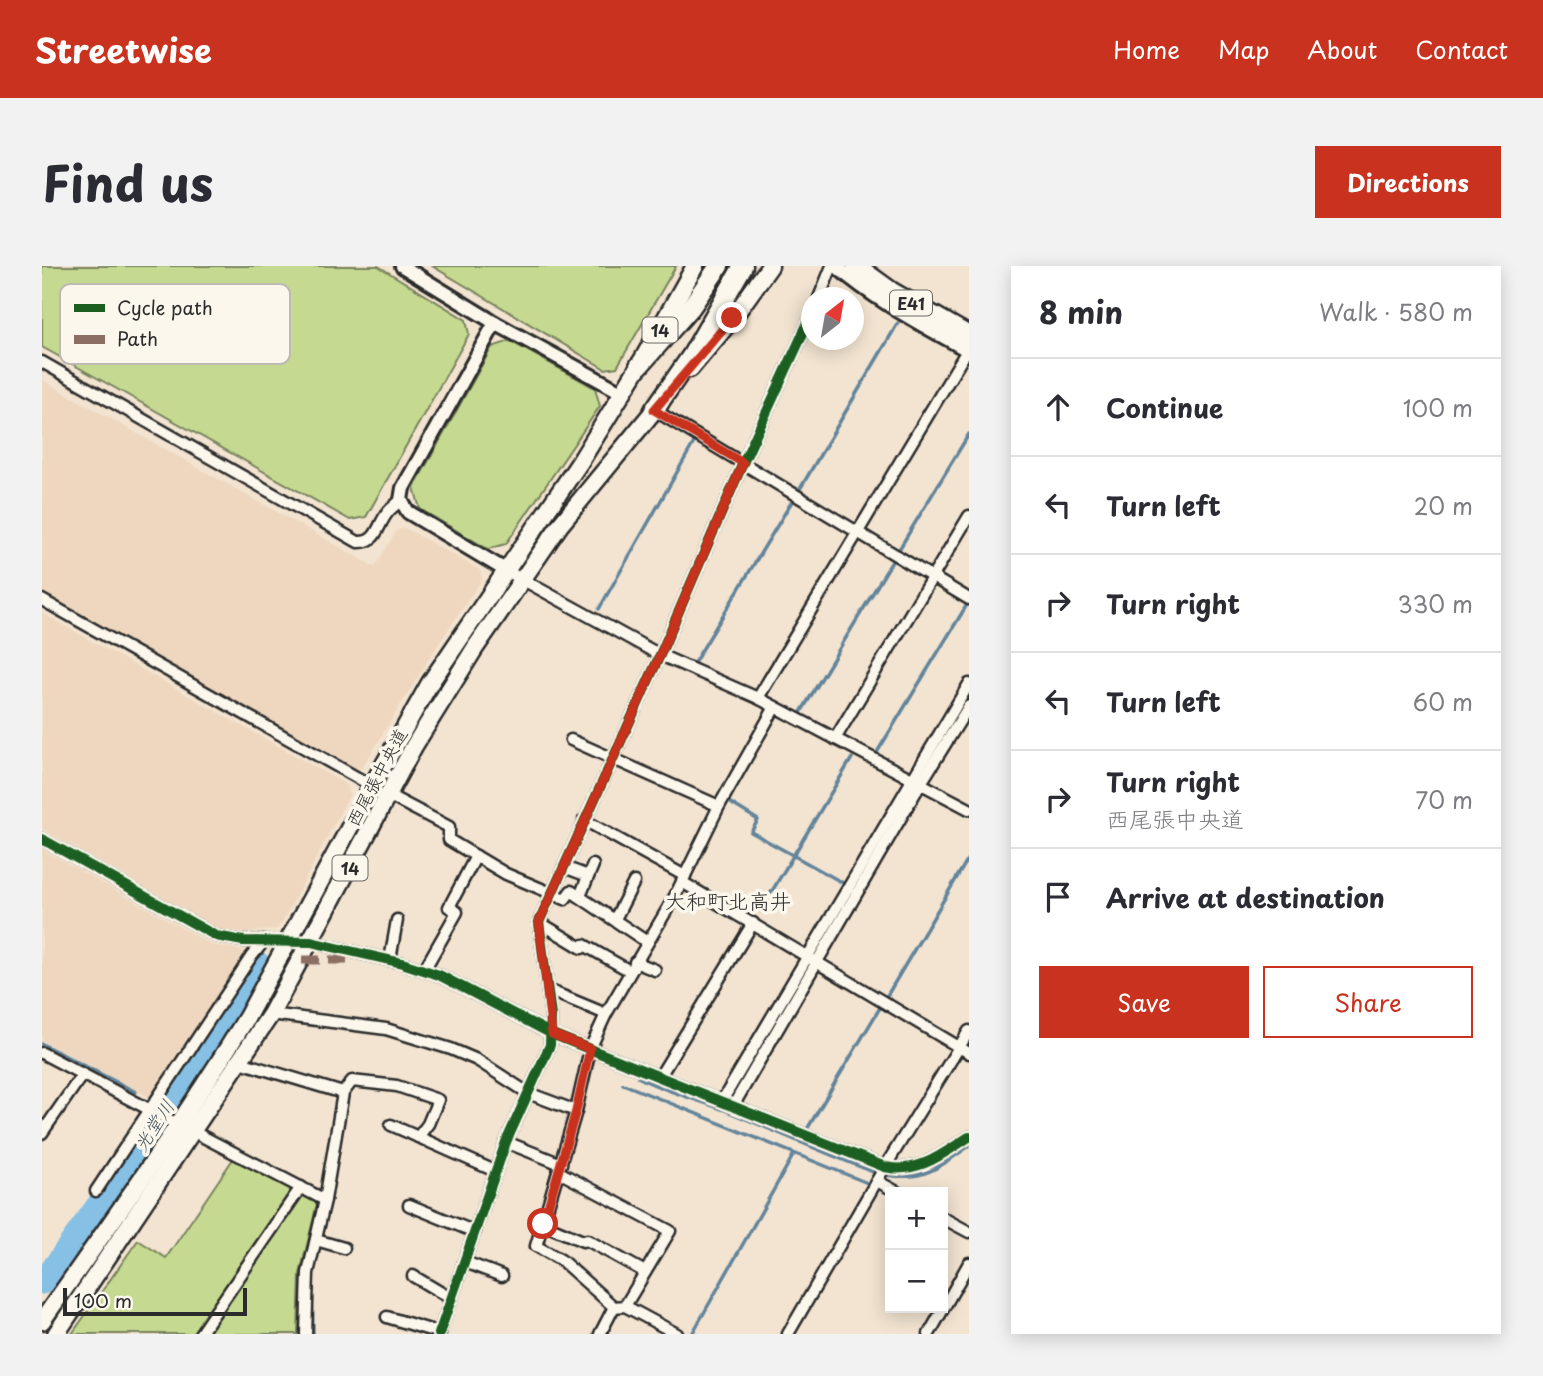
<!DOCTYPE html>
<meta charset="utf-8">
<style>
body{margin:0;font-family:"Playpen Sans","Klee One",sans-serif;background:#f2f2f3;color:#2b2b33}
.controls{position:absolute;right:21px;bottom:21px;display:grid;overflow:hidden;border-radius:0px;box-shadow:0 4px 18px #0003}
.controls button{width:63px;height:63px;display:grid;place-items:center;padding:0;border:0;border-bottom:2px solid #e1e1e2;background:#fff;color:#2b2b33;font:35px sans-serif}
.compass{position:absolute;left:759px;top:21px;width:63px;height:63px;border-radius:50%;background:#fff;box-shadow:0 4px 18px #0003;rotate:31deg}
.scale{position:absolute;left:21px;bottom:18px;width:184px;box-sizing:border-box;padding-left:7px;border:4px solid #2b2b2b;border-top:0;font-size:19px;line-height:24px;white-space:nowrap;color:#2b2b2b;-webkit-text-stroke:5px #fbf7ec;paint-order:stroke}
.stop{position:absolute;width:21px;height:21px;margin:-16px;border:5px solid #c8321e;border-radius:50%;background:#fff}
.stop.end{background:#c8321e;border-color:#fff;box-shadow:0 2px 7px #0008}
.list{margin:0;padding:0;list-style:none}
h2{display:flex;justify-content:space-between;align-items:center;height:91px;margin:0;padding:0 28px;font-size:30px}
h2 small{font-size:23px;font-weight:400;color:#7c7c81}
.list li{display:grid;grid-template-columns:46px 1fr auto;gap:21px;align-items:center;box-sizing:border-box;height:98px;padding:0 28px;border-top:2px solid #e1e1e2}
.list b{display:block;font-size:26px;white-space:nowrap}
.list p{margin:0;font-size:23px;white-space:nowrap;color:#7c7c81}
.list em{font-size:23px;font-style:normal;color:#7c7c81}
.actions{display:flex;gap:14px;padding:21px 28px}
.actions a{flex:1;padding:16px 0;border:2px solid #c8321e;border-radius:0px;text-align:center;font-size:24px;color:#c8321e}
.actions .main{background:#c8321e;color:#fff}
.icon{flex:none;width:38px;height:38px;fill:none;stroke:currentColor;stroke-width:2;stroke-linecap:round;stroke-linejoin:round}
.map{position:relative;flex:none;width:927px;height:1068px;overflow:hidden;border-radius:0px}
header{display:flex;align-items:center;gap:42px;box-sizing:border-box;height:98px;padding:0 35px;background:#c8321e;color:#fff}
header strong{font-size:33px}
nav{display:flex;gap:38px;margin-inline-start:auto;font-size:24px}
.intro{display:flex;align-items:center;justify-content:space-between;box-sizing:border-box;height:168px;padding:0 42px}
h1{margin:0;font-size:49px}
.button{padding:18px 32px;border-radius:0px;background:#c8321e;color:#fff;font-size:24px;font-weight:700}
main{display:flex;gap:42px;padding:0 42px}
aside{flex:1;background:#fff;border-radius:0px;box-shadow:0 4px 18px #0003}
.map>svg:first-child{display:block}
.built{fill:#eed7be}
.green{fill:#c5da90;stroke:#78825e;stroke-width:2}
.lines{fill:none;stroke-linecap:round;stroke-linejoin:round}
.stream{stroke:#62849b;stroke-width:3.5}
.river{stroke:#86c0e5;stroke-width:23}
.minor-casing{stroke:#2b2b2b;stroke-width:15}
.tertiary-casing{stroke:#2b2b2b;stroke-width:18}
.primary-casing{stroke:#2b2b2b;stroke-width:21}
.motorway-casing{stroke:#2b2b2b;stroke-width:23}
.minor{stroke:#fbf7ec;stroke-width:10}
.tertiary{stroke:#fbf7ec;stroke-width:12}
.primary{stroke:#fbf7ec;stroke-width:16}
.motorway{stroke:#fbf7ec;stroke-width:18}
.quiet{stroke:#8d6e63;stroke-width:9;stroke-dasharray:18 9;stroke-linecap:butt}
.cycleway-casing{stroke:#fbf7ec;stroke-width:15}
.cycleway{stroke:#1b5e20;stroke-width:10}
.route{stroke:#c8321e;stroke-width:9}
.labels{text-anchor:middle;dominant-baseline:central;stroke-width:7;stroke-linejoin:round;paint-order:stroke}
.shield{fill:#fbf7ec;stroke:#696865;stroke-width:2}
.shield-label{font-size:16px;font-weight:bold;fill:#2b2b2b}
.street-label{font-size:18px;fill:#2b2b2b;stroke:#fbf7ec}
.water-label{font-size:19px;font-style:italic;fill:#465863;stroke:#fbf7ec}
.quarter-label{font-size:21px;fill:#2b2b2b;stroke:#fbf7ec}
.key{fill:#fbf7ec;stroke:#bdbab2;stroke-width:2}
.key-label{font-size:19px;fill:#2b2b2b}
</style>
<header>
<strong>Streetwise</strong>
<nav><a>Home</a><a>Map</a><a>About</a><a>Contact</a></nav>
</header>
<div class="intro"><h1>Find us</h1><a class="button">Directions</a></div>
<main>
<div class="map">
<svg width="927" height="1068" viewBox="0 0 927 1068">
<rect width="100%" height="100%" fill="#f3e4d1"/>
<filter id="ink" filterUnits="userSpaceOnUse"><feTurbulence type="fractalNoise" baseFrequency=".0143" numOctaves="2"/><feDisplacementMap in="SourceGraphic" scale="14" xChannelSelector="R" yChannelSelector="G"/><feConvolveMatrix kernelMatrix="1 2 1 2 8 2 1 2 1" color-interpolation-filters="sRGB"/></filter>
<g filter="url(#ink)">
<g class="built">
<path d="M0 114 333 301 355 264 363 262 438 304 440 313 388 391 320 502 314 503 0 326Z"/>
<path d="M0 347 305 519 308 528 240 657 234 663 204 667 177 663 0 563Z"/>
<path d="M0 583 170 679 203 685 109 832 0 775Z"/>
</g>
<g class="green">
<path d="M0 0H336L424 54 427 68 324 251 308 254 0 81Z"/>
<path d="M390 0H634L575 101 563 103Z"/>
<path d="M468 75 553 122 558 140 464 278 446 283 378 243 372 221 450 81Z"/>
<path d="M193 890 252 922 152 1068H30L96 974 124 992Z"/>
<path d="M264 929 274 934 275 938 258 1008 256 1068H165L260 930Z"/>
</g>
<g class="lines">
<g class="stream">
<path d="M758 223 856 57"/>
<path d="M856 285 927 168"/>
<path d="M557 343 654 173"/>
<path d="M652 397 752 232"/>
<path d="M758 448 852 292"/>
<path d="M897 479 927 429"/>
<path d="M834 488 926 337"/>
<path d="M687 536 716 554 709 566 803 618 823 584"/>
<path d="M718 645 810 492"/>
<path d="M772 690 824 603"/>
<path d="M843 733 927 591"/>
<path d="M0 778 94 826"/>
<path d="M596 811C621 825 655 833 682 844 733 865 783 887 834 907 878 917 892 905 927 880"/>
<path d="M581 818 828 918"/>
<path d="M689 832 768 698"/>
<path d="M764 865 839 740"/>
<path d="M838 922 848 928"/>
<path d="M270 1023 271 1068"/>
<path d="M650 1068 752 888"/>
</g>
<path class="river" d="M0 1017 97 881 216 697"/>
<g class="minor-casing">
<g id="minor">
<path d="M777 32 790 0"/>
<path d="M0 96 316 276C336 277 335 259 346 246 349 242 355 238 359 234"/>
<path d="M612 144 927 333"/>
<path d="M463 304 618 389 716 432 927 543"/>
<path d="M0 334 330 520"/>
<path d="M716 432 927 81"/>
<path d="M793 473 927 250"/>
<path d="M529 474 677 540"/>
<path d="M346 529 407 561V574L464 608 523 633 529 625 605 676"/>
<path d="M542 554 643 610"/>
<path d="M0 573 174 670 201 675 269 676 360 697 397 709 510 768 843 901C877 908 900 888 927 871"/>
<path d="M522 601 546 610"/>
<path d="M640 616 927 787"/>
<path d="M538 630 551 599"/>
<path d="M573 653 592 616"/>
<path d="M497 656 540 682 542 679 588 705"/>
<path d="M348 694 355 654"/>
<path d="M593 696 613 704"/>
<path d="M382 704 415 646 407 641 434 590"/>
<path d="M506 724 564 748"/>
<path d="M229 748 344 763 409 783 435 794 486 827 534 845"/>
<path d="M0 787 137 859"/>
<path d="M198 796 301 827"/>
<path d="M618 810 711 657"/>
<path d="M680 835 927 418"/>
<path d="M691 840 879 517 927 440"/>
<path d="M349 859 453 905"/>
<path d="M152 866 283 934"/>
<path d="M0 867 40 809"/>
<path d="M464 876 519 898"/>
<path d="M517 906 628 965 583 1040"/>
<path d="M835 915 855 926"/>
<path d="M54 925 209 691 222 675"/>
<path d="M367 939 433 966"/>
<path d="M901 952 927 966"/>
<path d="M501 958 541 975 545 974 603 1006"/>
<path d="M274 974 302 982"/>
<path d="M423 996 460 1010"/>
<path d="M371 1010 408 1032"/>
<path d="M345 1051 398 1067"/>
<path d="M158 1068 259 921"/>
<path d="M264 1068 266 1007 283 934 301 827 310 815 355 820 396 834 386 858 376 871"/>
<path d="M397 1068 464 876 508 779 509 750 497 656 618 389 701 197 769 50"/>
<path d="M558 1068 572 1041"/>
<path d="M635 1068 583 1040 572 1041 519 994 494 980 534 845 548 783 564 748 633 630 677 540 733 441"/>
<path d="M746 1068 841 904 927 765"/>
<path d="M887 1068 927 997"/>
</g>
</g>
<g class="tertiary-casing">
<g id="tertiary">
<path d="M360 0 453 57 581 127"/>
<path d="M794 0C834 35 881 59 927 85"/>
<path d="M453 57 361 222 359 234 366 246 463 304"/>
</g>
</g>
<g class="primary-casing">
<g id="primary">
<path d="M648 103 690 53 728 0"/>
<path d="M0 1055C70 955 141 856 205 751L330 520 388 417 538 196 597 100 653 0"/>
<path d="M14 1068 229 748 372 480 433 382 518 259 619 136"/>
</g>
</g>
<g class="motorway-casing">
<g id="motorway">
<path d="M814 0 850 26 927 70"/>
<path d="M597 100 649 41 677 0"/>
<path d="M612 144 650 89 701 0"/>
</g>
</g>
<use href="#minor" class="minor"/>
<use href="#tertiary" class="tertiary"/>
<use href="#primary" class="primary"/>
<use href="#motorway" class="motorway"/>
<path class="quiet" d="M260 694H309"/>
<g class="cycleway-casing">
<g id="cycleway">
<path d="M0 573 174 670 201 675 269 676 360 697 397 709 510 768 843 901C877 908 900 888 927 871"/>
<path d="M397 1068 464 876 508 779 509 750 497 656 618 389 701 197 769 50"/>
</g>
</g>
<use href="#cycleway" class="cycleway"/>
</g>
</g>
<g class="lines" filter="url(#ink)">
<path class="route" d="M501 958 534 845 548 783 510 768 497 656 618 389 701 197 612 144 690 52"/>
</g>
<g class="labels">
<g class="shield">
<rect x="848" y="24.5" width="42" height="25" rx="5"/>
<rect x="600.5" y="51.5" width="35" height="25" rx="5"/>
<rect x="290.5" y="589.5" width="35" height="25" rx="5"/>
</g>
<g class="shield-label">
<text x="869" y="37">E41</text>
<text x="618" y="64">14</text>
<text x="308" y="602">14</text>
</g>
<g class="street-label">
<text transform="translate(334 511) rotate(-62)">西尾張中央道</text>
</g>
<g class="water-label">
<text transform="translate(111 859) rotate(-57)">光堂川</text>
</g>
<g class="quarter-label">
<text x="686" y="634">大和町北高井</text>
</g>
</g>
<rect x="18" y="18" width="230" height="80" rx="10" class="key"/>
<rect x="32" y="38" width="31" height="8" fill="#1b5e20"/>
<rect x="32" y="69" width="31" height="9" fill="#8d6e63"/>
<g class="key-label">
<text x="75" y="49">Cycle path</text>
<text x="75" y="80">Path</text>
</g>
</svg>
<div class="controls">
<button>+</button>
<button>−</button>
</div>
<svg class="compass" viewBox="-18 -18 36 36"><path d="M0-13l5 13h-10z" fill="#e53935"/><path d="M0 13l5-13h-10z" fill="#7c7c81"/></svg>
<div class="scale">100 m</div>
<div class="stop" style="left:501px;top:958px"></div>
<div class="stop end" style="left:690px;top:52px"></div>
</div>
<aside>
<h2>8 min<small>Walk · 580 m</small></h2>
<ul class="list">
<li><svg class="icon" aria-label="ahead" viewBox="0 0 24 24"><path d="M12 20V5M6 11l6-6 6 6"/></svg><div><b>Continue</b></div><em>100 m</em></li>
<li><svg class="icon" aria-label="left" viewBox="0 0 24 24"><path d="M17 20v-9H6M10 6l-5 5 5 5"/></svg><div><b>Turn left</b></div><em>20 m</em></li>
<li><svg class="icon" aria-label="right" viewBox="0 0 24 24"><path d="M7 20v-9h11M14 6l5 5-5 5"/></svg><div><b>Turn right</b></div><em>330 m</em></li>
<li><svg class="icon" aria-label="left" viewBox="0 0 24 24"><path d="M17 20v-9H6M10 6l-5 5 5 5"/></svg><div><b>Turn left</b></div><em>60 m</em></li>
<li><svg class="icon" aria-label="right" viewBox="0 0 24 24"><path d="M7 20v-9h11M14 6l5 5-5 5"/></svg><div><b>Turn right</b><p>西尾張中央道</p></div><em>70 m</em></li>
<li><svg class="icon" aria-label="arrive" viewBox="0 0 24 24"><path d="M6 21V4h12l-3 4 3 4H6"/></svg><div><b>Arrive at destination</b></div></li>
</ul>
<div class="actions"><a class="main">Save</a><a>Share</a></div>
</aside>
</main>
